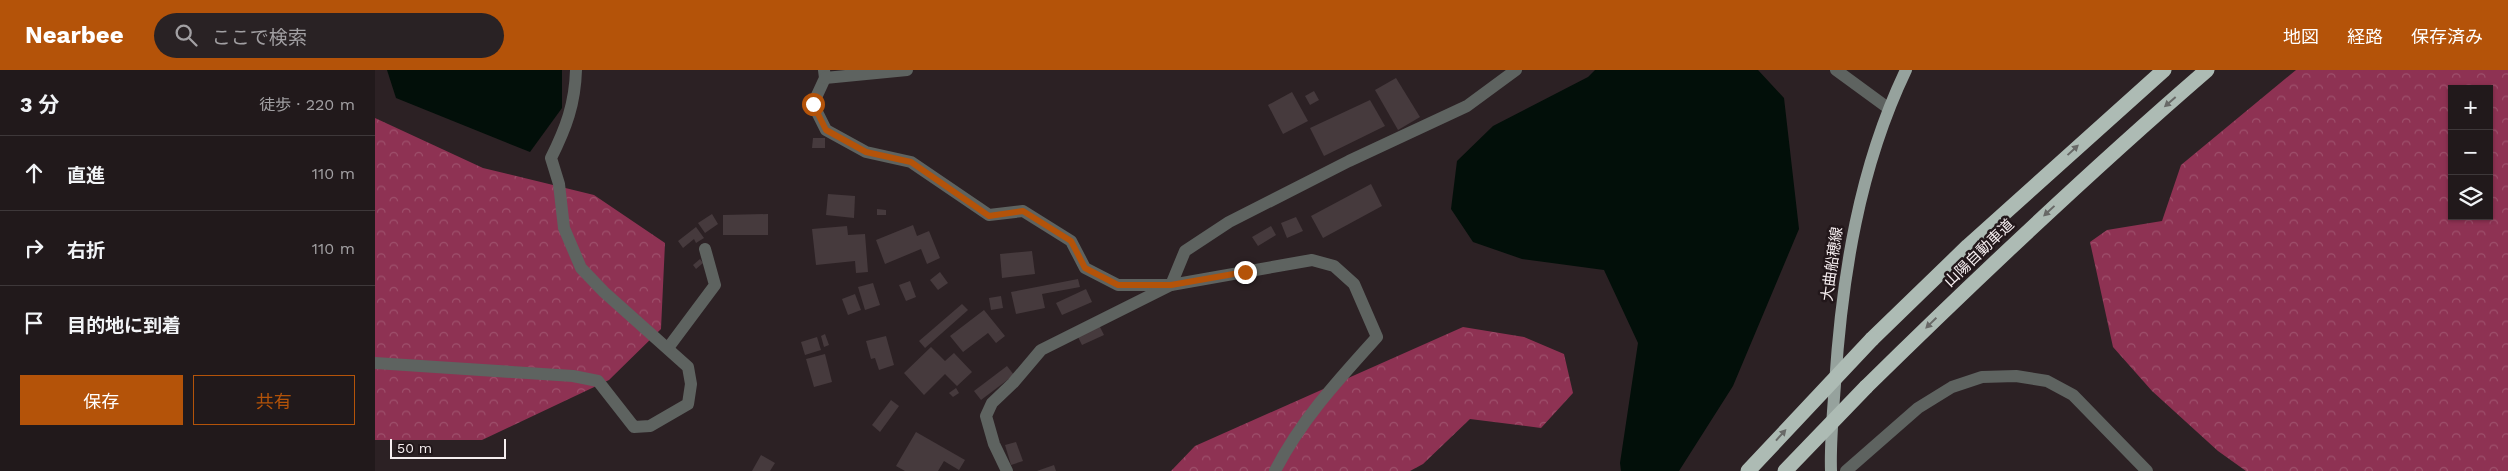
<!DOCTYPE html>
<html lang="ja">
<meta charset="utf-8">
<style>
body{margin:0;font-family:"Work Sans","Noto Sans JP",sans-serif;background:#292224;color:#f1f3f6}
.controls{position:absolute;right:15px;top:15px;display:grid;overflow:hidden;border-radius:0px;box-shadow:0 1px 4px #0004}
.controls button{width:45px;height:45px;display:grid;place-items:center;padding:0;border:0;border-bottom:1px solid #3e383a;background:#21191b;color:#f1f3f6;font:25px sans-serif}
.scale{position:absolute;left:15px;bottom:12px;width:116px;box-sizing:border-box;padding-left:5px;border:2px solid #f6eef0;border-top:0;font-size:14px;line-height:18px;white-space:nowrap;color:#f6eef0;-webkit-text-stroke:4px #22171a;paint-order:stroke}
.stop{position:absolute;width:15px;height:15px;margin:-11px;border:4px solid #b45309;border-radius:50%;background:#fff}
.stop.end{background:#b45309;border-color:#fff;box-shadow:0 1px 5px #0008}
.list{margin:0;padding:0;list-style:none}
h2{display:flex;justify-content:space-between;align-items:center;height:65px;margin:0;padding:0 20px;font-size:21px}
h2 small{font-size:16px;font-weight:400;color:#a2a0a3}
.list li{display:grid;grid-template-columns:32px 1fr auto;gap:15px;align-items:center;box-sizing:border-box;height:75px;padding:0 20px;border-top:1px solid #3e383a}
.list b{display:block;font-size:19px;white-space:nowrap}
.list em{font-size:16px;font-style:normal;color:#a2a0a3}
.actions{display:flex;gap:10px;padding:15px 20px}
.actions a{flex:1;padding:11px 0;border:1px solid #b45309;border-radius:0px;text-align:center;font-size:18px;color:#b45309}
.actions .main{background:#b45309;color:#fff}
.icon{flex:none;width:28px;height:28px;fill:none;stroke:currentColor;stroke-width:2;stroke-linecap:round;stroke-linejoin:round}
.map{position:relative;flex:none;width:2133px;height:401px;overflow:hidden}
header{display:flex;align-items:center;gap:30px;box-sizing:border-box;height:70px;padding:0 25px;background:#b45309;color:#fff}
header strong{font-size:24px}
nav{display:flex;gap:28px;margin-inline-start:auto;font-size:18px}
.search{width:350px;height:45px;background:#292224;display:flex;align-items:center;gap:12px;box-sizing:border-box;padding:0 18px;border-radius:28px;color:#a2a0a3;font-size:19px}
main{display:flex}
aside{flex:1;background:#21191b}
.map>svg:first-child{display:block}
.forest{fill:url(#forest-crowns);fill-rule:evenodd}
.water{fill:#020f09}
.building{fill:#463a3d}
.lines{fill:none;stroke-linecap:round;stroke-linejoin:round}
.minor{stroke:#5e6360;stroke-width:12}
.major{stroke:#96a29d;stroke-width:12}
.highway{stroke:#adbbb4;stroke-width:15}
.highway-bridge{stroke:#adbbb4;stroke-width:15}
.oneway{fill:#686967}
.route{stroke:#b45309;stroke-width:6}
.labels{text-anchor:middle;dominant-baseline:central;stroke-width:5;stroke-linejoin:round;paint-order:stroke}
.street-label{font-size:15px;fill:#f6eef0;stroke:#22171a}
</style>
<header>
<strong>Nearbee</strong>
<div class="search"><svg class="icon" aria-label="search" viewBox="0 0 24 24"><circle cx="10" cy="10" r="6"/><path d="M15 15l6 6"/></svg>ここで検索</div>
<nav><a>地図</a><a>経路</a><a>保存済み</a></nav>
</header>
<main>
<aside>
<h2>3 分<small>徒歩 · 220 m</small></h2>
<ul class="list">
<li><svg class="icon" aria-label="ahead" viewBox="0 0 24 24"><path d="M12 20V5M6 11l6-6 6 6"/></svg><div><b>直進</b></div><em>110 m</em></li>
<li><svg class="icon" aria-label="right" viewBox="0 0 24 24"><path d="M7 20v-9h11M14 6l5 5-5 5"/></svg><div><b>右折</b></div><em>110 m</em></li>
<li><svg class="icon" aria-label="arrive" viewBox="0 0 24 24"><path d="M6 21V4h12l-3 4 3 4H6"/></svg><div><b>目的地に到着</b></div></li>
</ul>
<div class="actions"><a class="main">保存</a><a>共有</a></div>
</aside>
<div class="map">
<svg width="2133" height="401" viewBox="0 0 2133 401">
<defs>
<pattern id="forest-crowns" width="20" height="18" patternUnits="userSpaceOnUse" patternTransform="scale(1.25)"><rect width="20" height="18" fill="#8e3253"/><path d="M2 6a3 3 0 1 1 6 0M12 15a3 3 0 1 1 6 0" fill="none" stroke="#9e506c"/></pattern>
</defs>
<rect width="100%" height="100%" fill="#2c2124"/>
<g class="forest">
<path d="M1921 0H2133V401H1871L1843 381 1777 321 1738 277 1715 172 1732 160 1787 151 1806 95ZM2077 19H2114V146H2077Z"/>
<path d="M0 48 108 98 219 125 290 173 286 259 234 310 107 370H0Z"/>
<path d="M1088 257 1149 267 1189 284 1198 323 1166 358 1095 349 1048 394 1035 401H796L820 376Z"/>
</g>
<g class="water">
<path d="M12 0H187V38L155 82 21 28Z"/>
<path d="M1220 0H1383L1409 28 1424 159 1358 316 1304 401H1246L1245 393 1263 273 1229 200 1147 189 1098 172 1076 139 1082 91 1118 56 1213 7Z"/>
</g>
<g class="building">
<path d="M1021 8 1045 47 1023 60 1000 20Z"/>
<path d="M939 21 944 30 935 35 930 26Z"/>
<path d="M917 22 933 51 908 64 893 35Z"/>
<path d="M995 30 1010 56 949 86 935 58Z"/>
<path d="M438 68H450V78H437Z"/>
<path d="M996 114 1007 136 948 168 936 146Z"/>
<path d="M453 124 480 126 479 148 451 145Z"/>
<path d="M502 139 511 140V145H502Z"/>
<path d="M337 144 343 154 330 163 323 153Z"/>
<path d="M393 144V165H348V145Z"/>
<path d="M921 147 928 161 912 168 906 153Z"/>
<path d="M538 155 542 166 554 161 565 188 552 194 546 179 510 194 501 170Z"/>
<path d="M472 156 473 165 490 164 493 202 481 203 480 191 441 195 437 159Z"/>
<path d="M896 156 901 165 883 176 877 167Z"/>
<path d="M321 157 329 168 321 173 319 169 308 178 303 171Z"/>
<path d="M657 181 660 204 627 208 625 184Z"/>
<path d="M325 189 328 193 321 199 318 195Z"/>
<path d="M565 202 573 213 563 220 555 210Z"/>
<path d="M703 209 705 217 667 224 670 238 641 244 636 222Z"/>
<path d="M535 211 541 227 531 231 524 215Z"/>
<path d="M498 213 505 235 490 240 483 217Z"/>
<path d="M711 219 717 232 687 245 681 233Z"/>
<path d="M480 224 486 240 473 245 467 229Z"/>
<path d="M626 226 628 238 616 240 614 228Z"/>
<path d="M587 234 593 240 550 278 544 271Z"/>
<path d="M609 240 630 266 621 273 613 263 588 282 575 266Z"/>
<path d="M724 255 729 265 707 275 702 265Z"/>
<path d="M450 264 454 275 449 277 446 266Z"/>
<path d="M511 266 519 295 504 300 500 288 496 289 491 271Z"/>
<path d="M442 267 446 280 430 285 426 272Z"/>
<path d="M556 277 570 291 579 283 597 302 582 316 570 304 549 325 529 303Z"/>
<path d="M450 284 457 312 439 317 431 289Z"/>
<path d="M632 296 639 305 606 330 599 321Z"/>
<path d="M581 318 584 323 578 327 574 323Z"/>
<path d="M516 330 524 336 505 362 497 355Z"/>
<path d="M541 362 590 390 584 400 569 391 563 401H530L521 396Z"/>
<path d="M641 372 648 391 636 395 630 375Z"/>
<path d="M386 385 400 393 395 401H377Z"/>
<path d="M679 395 681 401H662Z"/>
</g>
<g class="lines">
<g class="minor">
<path d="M449 0 450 8 438 34 451 60 491 82 536 92 614 145 648 141 696 171 710 198 743 215H796L937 190 959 196 979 214 1002 267C964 309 926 350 900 401"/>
<path d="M1461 0 1513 38"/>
<path d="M450 8 532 0"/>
<path d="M293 278 340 215 330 179"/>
<path d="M0 293 198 306 223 311 259 357 275 356 313 334 316 314 313 297 229 222 206 198 189 158 184 114 176 88C191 58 200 34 201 0"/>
<path d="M632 401 619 374 611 346 617 333 638 313 666 280 796 215 810 181 854 152 974 91 1092 36 1141 0"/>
<path d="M1471 401 1543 338 1577 317 1607 307 1641 306 1672 311 1698 325 1772 401"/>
</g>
<path class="major" d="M1456 401C1455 372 1458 343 1460 314 1467 206 1484 98 1531 0"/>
<g class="highway">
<path d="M1497 269 1593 176 1789 0"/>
<path d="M1491 317C1602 208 1714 102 1832 0"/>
</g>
<g class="highway-bridge">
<path d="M1373 401 1497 269"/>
<path d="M1410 401 1491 317"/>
</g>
</g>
<defs><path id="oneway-solid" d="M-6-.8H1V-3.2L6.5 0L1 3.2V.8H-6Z" transform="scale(1.25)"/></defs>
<g class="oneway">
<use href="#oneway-solid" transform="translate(1795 32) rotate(139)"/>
<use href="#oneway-solid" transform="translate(1698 80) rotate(-43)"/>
<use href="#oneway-solid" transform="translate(1674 141) rotate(137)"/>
<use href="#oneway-solid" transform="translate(1556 253) rotate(136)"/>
<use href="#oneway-solid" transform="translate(1406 365) rotate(-48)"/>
</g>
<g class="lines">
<path class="route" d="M438 34 451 60 491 82 536 92 614 146 648 141 696 171 710 198 743 215H796L870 202"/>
</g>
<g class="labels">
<g class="street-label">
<text transform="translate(1604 183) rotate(-44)">山陽自動車道</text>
<text transform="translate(1457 194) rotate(-82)">大曲船穂線</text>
</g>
</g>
</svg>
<div class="controls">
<button>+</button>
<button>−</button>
<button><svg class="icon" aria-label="layers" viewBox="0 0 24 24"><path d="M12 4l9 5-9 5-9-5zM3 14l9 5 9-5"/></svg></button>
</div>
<div class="scale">50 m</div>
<div class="stop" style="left:438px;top:34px"></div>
<div class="stop end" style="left:870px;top:202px"></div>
</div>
</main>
